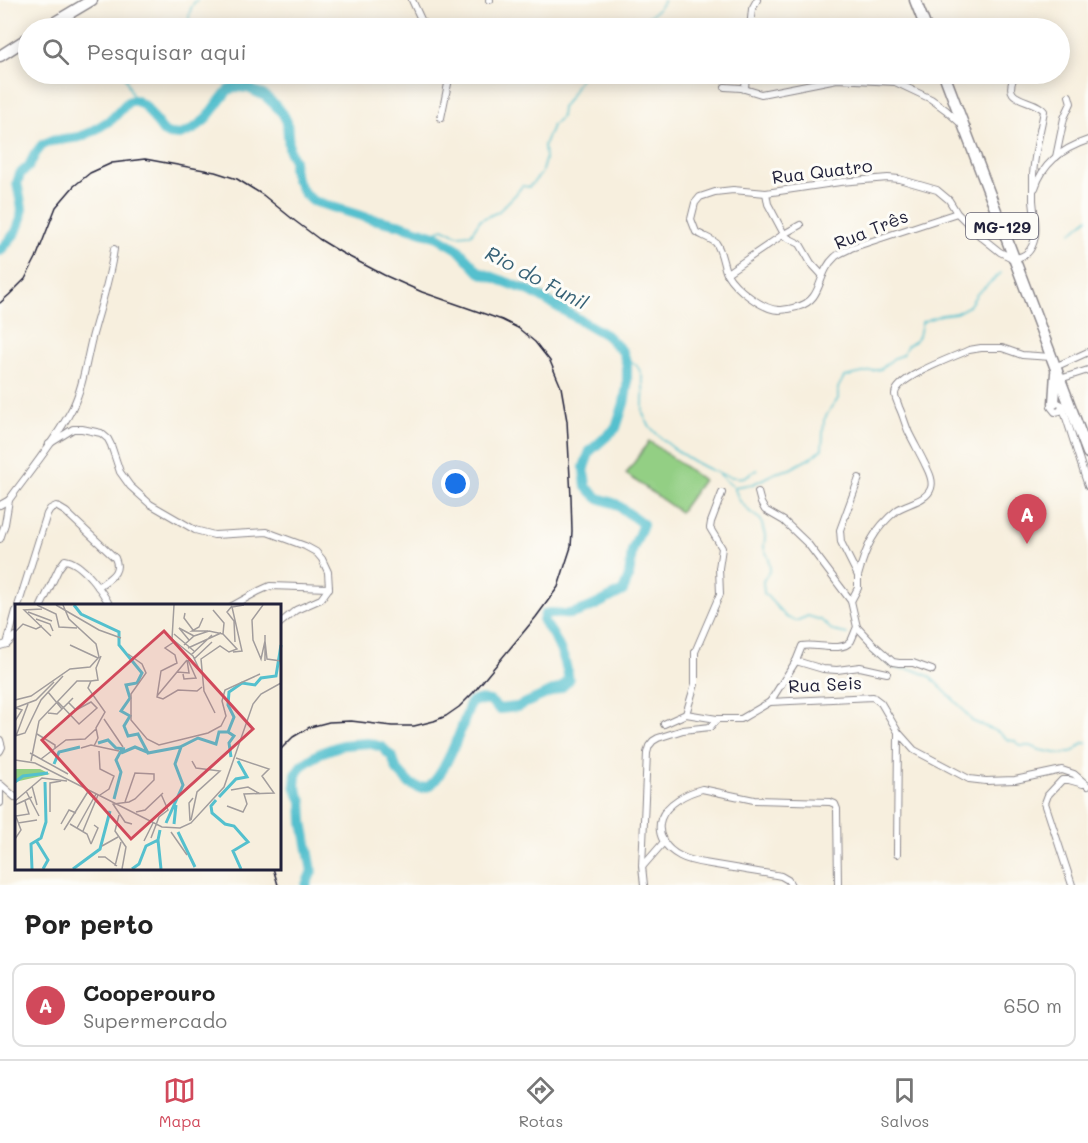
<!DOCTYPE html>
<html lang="pt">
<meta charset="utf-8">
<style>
body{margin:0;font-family:Mali,sans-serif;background:#f2f2f2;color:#222}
.you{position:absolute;left:456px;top:484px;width:21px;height:21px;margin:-15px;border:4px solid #fff;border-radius:50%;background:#1a73e8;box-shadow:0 0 0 9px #1a73e833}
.badge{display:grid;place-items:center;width:39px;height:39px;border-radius:50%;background:#d1495b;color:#fff;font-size:20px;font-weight:700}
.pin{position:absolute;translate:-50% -50px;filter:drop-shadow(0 2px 3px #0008)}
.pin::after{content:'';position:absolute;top:32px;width:21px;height:18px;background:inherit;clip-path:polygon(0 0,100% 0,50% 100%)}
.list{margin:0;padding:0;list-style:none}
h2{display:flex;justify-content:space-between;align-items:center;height:78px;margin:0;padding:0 24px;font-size:26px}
h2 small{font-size:20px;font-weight:400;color:#767676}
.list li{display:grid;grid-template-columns:39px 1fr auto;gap:18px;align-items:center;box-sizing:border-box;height:84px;margin:0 12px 12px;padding:0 12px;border:2px solid #e0e0e0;border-radius:12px}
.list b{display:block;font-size:22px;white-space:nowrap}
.list p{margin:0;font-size:20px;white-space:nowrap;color:#767676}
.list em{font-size:20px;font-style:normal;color:#767676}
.icon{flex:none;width:33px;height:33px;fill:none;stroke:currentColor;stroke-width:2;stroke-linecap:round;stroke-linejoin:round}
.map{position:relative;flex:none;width:1088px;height:885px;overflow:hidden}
.search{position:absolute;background:#fff;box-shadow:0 3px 15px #0003;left:18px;right:18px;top:18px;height:66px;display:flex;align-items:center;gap:15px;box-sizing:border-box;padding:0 21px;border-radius:33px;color:#767676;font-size:22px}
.sheet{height:174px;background:#fff}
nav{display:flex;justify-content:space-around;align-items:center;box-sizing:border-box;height:84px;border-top:2px solid #e0e0e0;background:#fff;font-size:16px;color:#767676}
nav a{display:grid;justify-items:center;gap:3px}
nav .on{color:#d1495b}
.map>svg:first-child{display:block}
.pitch{fill:#93cf84;stroke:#5a7860;stroke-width:1.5}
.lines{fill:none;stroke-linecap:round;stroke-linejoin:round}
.stream{stroke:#54c0ce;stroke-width:1.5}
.river{stroke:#54c0ce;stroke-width:10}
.minor-casing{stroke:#8c888c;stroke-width:8}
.primary-casing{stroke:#8c888c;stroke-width:13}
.minor{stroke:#fff;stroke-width:6}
.primary{stroke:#fff;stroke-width:10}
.rail{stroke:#22223b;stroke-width:1.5}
.labels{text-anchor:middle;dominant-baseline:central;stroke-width:6;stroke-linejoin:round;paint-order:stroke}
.shield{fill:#fdfcf7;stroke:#646373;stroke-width:1.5}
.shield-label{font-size:16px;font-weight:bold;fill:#22223b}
.street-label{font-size:18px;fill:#22223b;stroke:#fdfcf7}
.water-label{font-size:20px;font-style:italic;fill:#366176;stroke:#fdfcf7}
.inset-river{fill:none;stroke:#54c0ce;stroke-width:3}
.inset-road{fill:none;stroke:#a29d9d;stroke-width:1.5}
.view{fill:#d1495b;fill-opacity:0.15;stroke:#d1495b;stroke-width:3}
.inset-edge{fill:none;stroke:#22223b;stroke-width:3}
</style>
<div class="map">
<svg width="1088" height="885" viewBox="0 0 1088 885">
<rect width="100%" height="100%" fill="#fdfcf7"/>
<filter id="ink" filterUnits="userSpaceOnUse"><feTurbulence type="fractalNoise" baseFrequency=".0167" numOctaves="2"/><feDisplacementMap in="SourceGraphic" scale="12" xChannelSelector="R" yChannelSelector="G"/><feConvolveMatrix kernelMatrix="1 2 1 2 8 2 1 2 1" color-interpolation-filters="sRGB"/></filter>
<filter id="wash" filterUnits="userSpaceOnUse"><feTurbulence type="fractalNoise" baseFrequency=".008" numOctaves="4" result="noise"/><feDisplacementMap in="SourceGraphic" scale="24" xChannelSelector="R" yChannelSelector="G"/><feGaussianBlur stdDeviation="1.35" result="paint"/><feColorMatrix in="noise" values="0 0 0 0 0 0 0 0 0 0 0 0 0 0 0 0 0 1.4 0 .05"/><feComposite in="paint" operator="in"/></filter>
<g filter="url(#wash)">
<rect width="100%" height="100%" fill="#f7efde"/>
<path class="pitch" d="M649 441 703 480 680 512 626 474Z"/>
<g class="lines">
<g class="stream">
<path d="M186 28 188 27C189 18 189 6 197 0"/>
<path d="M621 28C636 23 657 16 664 0"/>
<path d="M124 74 134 100"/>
<path d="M1071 233 1088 218"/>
<path d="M433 234 443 228 457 235 471 234 480 220 498 212 516 194 522 186 529 187 541 174 545 160 544 145 552 126 561 117 562 108 573 92 582 74"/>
<path d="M625 359C628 360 631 361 634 363 644 371 644 391 643 402 643 407 642 412 644 416 652 440 719 483 744 477 748 475 753 472 757 470"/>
<path d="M719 474 726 481 734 487 739 500 750 512 761 520 765 536 764 548 769 559 770 570 763 581 764 593 786 617 796 621 808 616 821 620 833 631 847 634"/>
<path d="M734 487 753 484 775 473 790 469 812 457 822 449 824 420 832 406 838 399V388L844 377 881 369 894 358 902 355 907 346 915 341 919 336 922 322 941 315 956 313 969 306 977 294 1001 273"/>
<path d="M870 649 879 657 895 668 914 670 929 676 961 707 972 721 998 732 1008 740 1015 741 1020 746H1031L1040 750 1061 754 1074 751 1082 743H1088"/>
</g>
<path class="river" d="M0 251 16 232 21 219 22 208 17 183 20 174 29 166 35 154 42 145 51 141 80 137 93 131 112 119 128 102 134 100 145 106 163 131 169 134 180 135 192 130 205 120 228 90 237 87 248 88 265 96 275 105 283 114 287 122 289 147 290 153 294 160 293 169 296 179 304 193 313 201 368 218 401 225 438 237 458 249 479 272 530 291 606 335 623 352 627 365V387L624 403 616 428 590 451 584 467 586 487 598 498 616 504 643 524 632 551 629 576 623 591C606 599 588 611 569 614 560 615 554 611 545 614L543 621C556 637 566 659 569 680L562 687 517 707 499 709 490 701 478 700 470 703C465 721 444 777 429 786 426 787 423 788 420 788L410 784 397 770 392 757 382 747 368 743 342 745 320 753 301 766 296 775 295 786 302 801 303 822 312 871 306 885"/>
</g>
</g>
<g filter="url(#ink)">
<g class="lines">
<g class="minor-casing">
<g id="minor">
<path d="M412 0 425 28"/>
<path d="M489 0H490"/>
<path d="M750 28 752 9 757 0"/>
<path d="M725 87 741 88 761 94 837 79 895 82 931 99 946 110 959 122"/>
<path d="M745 89 746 74"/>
<path d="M441 118 450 74"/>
<path d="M1056 157 1064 118 1071 103 1069 96"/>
<path d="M1035 188C1043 163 1064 148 1088 140"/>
<path d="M766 193 768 204 784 234"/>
<path d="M957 213 851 248C846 251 839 253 835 257 816 274 824 300 797 307 792 308 785 310 779 310 763 310 735 288 727 274 723 265 722 251 716 243 713 240 701 235 696 232L691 219 695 203 700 197 715 192 733 190 766 193 840 182 888 178 899 179 937 190 949 200 957 213 980 236 1000 252 1014 259C1023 256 1028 255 1032 246 1039 231 1034 216 1033 200 1033 192 1033 184 1033 176 1034 154 1040 133 1044 111 1034 97 998 104 1016 74"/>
<path d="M782 235 800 244 811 263 822 275"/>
<path d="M727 273 784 234 800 225"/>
<path d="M1055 367 1088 352"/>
<path d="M1060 379 1088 370"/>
<path d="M1062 407 1060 411 1055 412 1051 407 1056 402 1062 405 1088 486"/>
<path d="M49 444 73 429H82L101 433 108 439 111 445 120 472 130 486 150 504 195 530 214 535 267 532 305 546 316 552 322 559 328 572 329 588 321 599 296 610 279 624"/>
<path d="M758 492 761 503 765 510 784 521 808 544 851 601 857 627 873 644 893 662 899 663H913L932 670"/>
<path d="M0 505 9 500C30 471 55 441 72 409 83 387 86 362 92 338 100 308 110 279 114 249"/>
<path d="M0 539 5 524 9 500"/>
<path d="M858 576C866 547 873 530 897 510 907 503 927 501 931 488 934 479 927 469 924 462 919 452 914 443 909 433 905 424 903 415 899 407 898 403 895 398 895 394 896 377 954 357 969 350L981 348H1002L1022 355 1051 357"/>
<path d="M851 601 858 588V576L841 542 840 530 859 478"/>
<path d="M18 606 47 514 50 509 56 506 66 512 115 558C122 573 109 578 98 587"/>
<path d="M41 606 59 568 65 560C82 562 103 592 110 606"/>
<path d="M232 606 259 591 270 586 329 588"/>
<path d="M7 644 16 611"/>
<path d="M0 646 7 644 16 636"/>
<path d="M796 661 823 669 837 670 860 667 887 673"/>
<path d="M770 702 873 697 881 703 898 732 914 750 969 779 986 781 1015 780 1062 770 1074 774 1088 786"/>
<path d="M686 714 695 684V652L720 594 719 568 722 548 710 528 711 522 722 493"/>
<path d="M664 724 686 714 717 719"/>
<path d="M0 740 2 747 0 751"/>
<path d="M0 784 16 798"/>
<path d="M0 790V803"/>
<path d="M897 854 898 733"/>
<path d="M643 866 663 843"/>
<path d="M644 885 642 866 647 753 649 746 653 741 658 738 683 730 710 727 717 719H741L770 702 796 661 802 646C815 643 842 653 851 641 853 637 855 631 857 627"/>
<path d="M791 885 788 880 781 876C759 872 738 869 716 865 705 863 691 862 680 856 666 849 656 835 661 819 667 803 687 793 702 789L754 800 830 802 835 804 837 809 838 885"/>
<path d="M1072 885 1045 803 1048 795 1062 780H1069L1083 784"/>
</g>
</g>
<g class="primary-casing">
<g id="primary">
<path d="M915 0 926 28"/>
<path d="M45 28 92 0"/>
<path d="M0 56 28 38"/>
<path d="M944 74 1088 453"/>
<path d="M1054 403 1056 373"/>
</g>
</g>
<use href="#minor" class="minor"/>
<use href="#primary" class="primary"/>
<g class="rail">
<path d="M0 303 9 295 25 279 36 258 56 207 74 186 90 173 112 163 145 159 215 172 237 179 263 195 295 221 319 239 342 253 384 275 422 292 502 320 518 328 535 342 550 361 561 387 567 421 571 497 572 531 571 547 558 587 536 617 473 693 459 707 446 716 434 721 414 726H392L351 721 329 722 310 727 293 737 279 751"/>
<path d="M273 868 278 885"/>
</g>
</g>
</g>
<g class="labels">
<rect class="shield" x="966" y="213" width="72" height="26" rx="4.5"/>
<g class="shield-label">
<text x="1002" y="226">MG-129</text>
</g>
<g class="street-label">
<text transform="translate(822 171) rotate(-7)">Rua Quatro</text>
<text transform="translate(871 229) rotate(-22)">Rua Três</text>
<text transform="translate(825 684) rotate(-3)">Rua Seis</text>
</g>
<g class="water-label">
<text transform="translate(537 277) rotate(28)">Rio do Funil</text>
</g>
</g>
<g transform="translate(15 604)">
<rect width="266" height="266" fill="#f7efde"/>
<path d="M0 165H25L35 170 0 178Z" fill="#93cf84"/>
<path class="inset-river" d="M59 1 66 10 104 28V41L127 69 122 79 111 81 115 94 106 107 115 112 109 122 113 132 123 130 133 149 165 143 183 134 201 140 204 128H213L219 113 213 101 214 88 227 79 240 81 246 74 261 72 266 41M213 128 219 132 214 139 216 153M83 139 93 136 101 144 110 145M106 149 120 143 132 148M39 160 44 148 65 143M0 178 8 172 33 169M204 193 221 175 232 173 223 157M99 195 106 168 101 156 107 145M201 196 196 202 197 209 210 220 219 222 233 238 218 247 226 265M151 219 168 181 160 160 166 143M159 220 161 201M163 228 180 263M143 236 146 265M22 238 33 256 28 265M17 265 16 240 26 234 31 218 30 178M58 265 85 245 95 207M117 265 124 260 131 242 143 236 145 226"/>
<path class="inset-road" d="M22 1 41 10 44 23 62 24M41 1 84 26 106 34M159 1 157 35 178 52 186 69M248 1 237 16 238 36 246 55 250 37 252 55 266 57M217 2 212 8 219 17 220 38M27 5 9 6 36 32M198 6 209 19 208 30 222 45 214 48 205 42 186 55 189 87 200 109M13 8 37 17M170 9 169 14 178 26M188 14 184 23 177 27H193M21 15 35 20 38 27M0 28 8 20 21 25 27 22M159 30 179 47M174 36 164 24 179 32M159 38 150 44 160 51 162 59 146 67 142 93 148 95 163 86 182 87 187 83M55 41 83 54M169 41 179 32 194 27 208 30M173 44 206 29M218 48 227 47 217 3 229 1M113 50 127 60 131 69 116 90V116L132 135 144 141 193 129 206 122 211 112 207 97 210 86 245 70M176 51 197 31M179 55 197 38M250 57V31M162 68 174 69 172 56M168 70 169 75 181 74 173 56M33 88 47 105M142 92 172 56M0 96 16 92 55 65 75 63 84 53 81 40 54 15 48 1M43 98 64 120 82 104 76 98 61 106 53 98M0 104 21 96 39 78M33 109 42 110 58 94M89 115 108 143M0 117 7 106 1 104M22 130 40 141V145M0 132 10 129 26 96 48 72M1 132 13 100M79 142 83 134 81 124 90 108 73 84 76 77 83 76 81 64 86 52M66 144 76 141 104 147M84 147 85 165 99 172 94 185 85 191M15 149 53 170M26 155 51 136 70 135 81 125M0 156 20 159 147 223 165 224 176 219 209 183 238 100 246 90 266 79M16 157 24 117 62 77H76M17 182 22 201M216 186 233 183 245 190M11 187 24 212M0 197 27 174 52 177M110 198 120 169 139 170V176L120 195 114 198 98 200 110 218 117 220M0 201 17 193M212 202 228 208 232 200 229 190 259 189 247 172 254 165 221 154M35 208V179L46 177M121 208 130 206 148 189M0 210 6 226 0 235M104 211 100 227 111 243 107 265M1 212 14 210 10 197M176 216 182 188 205 167 181 164 177 157M175 217 174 199 178 194M3 219 22 216M46 220 54 206 61 209M55 220 72 230 76 240M62 224 81 190M49 226 74 186M68 227 83 191M156 228 172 251M136 234 144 213 153 206 146 190M129 237 138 219M76 240 83 224 79 221M87 242 103 233M83 253H90L102 262M100 262 106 238"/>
<path class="view" d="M149 27 238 125 116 235 27 136Z"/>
<rect width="266" height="266" class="inset-edge"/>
</g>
</svg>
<div class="you"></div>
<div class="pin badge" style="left:1027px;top:544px">A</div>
<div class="search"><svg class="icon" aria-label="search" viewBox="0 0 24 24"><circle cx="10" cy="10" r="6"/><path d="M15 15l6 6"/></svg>Pesquisar aqui</div>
</div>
<section class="sheet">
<h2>Por perto<small></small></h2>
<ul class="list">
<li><span class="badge">A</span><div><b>Cooperouro</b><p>Supermercado</p></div><em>650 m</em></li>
</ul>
</section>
<nav>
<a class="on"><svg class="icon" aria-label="map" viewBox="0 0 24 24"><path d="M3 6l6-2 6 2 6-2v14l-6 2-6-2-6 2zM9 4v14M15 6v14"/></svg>Mapa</a>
<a><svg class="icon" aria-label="directions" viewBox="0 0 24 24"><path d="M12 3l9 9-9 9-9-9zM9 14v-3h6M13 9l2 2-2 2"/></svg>Rotas</a>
<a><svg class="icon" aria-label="saved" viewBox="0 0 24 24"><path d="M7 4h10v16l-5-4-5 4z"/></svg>Salvos</a>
</nav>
